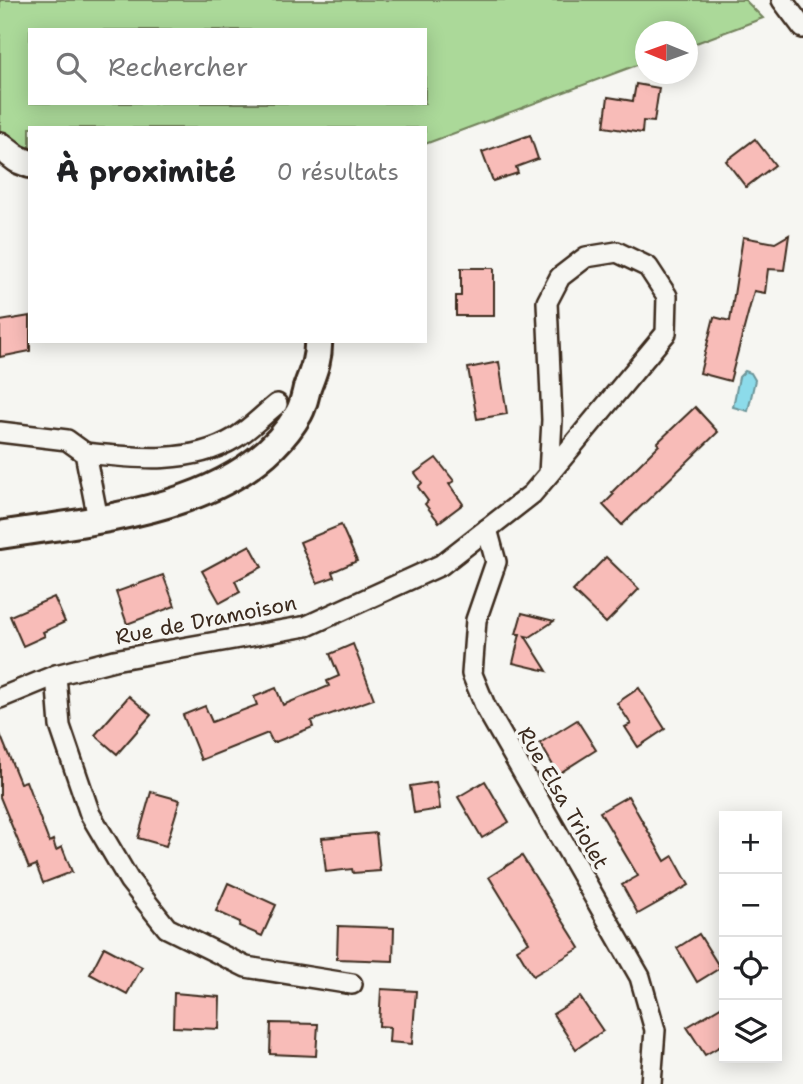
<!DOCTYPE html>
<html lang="fr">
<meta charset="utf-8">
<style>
body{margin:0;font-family:"Shantell Sans",sans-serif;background:#f6f6f6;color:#202124}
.controls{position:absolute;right:21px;bottom:21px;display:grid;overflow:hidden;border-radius:0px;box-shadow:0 4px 18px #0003}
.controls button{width:63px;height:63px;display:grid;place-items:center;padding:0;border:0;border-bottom:2px solid #e0e0e0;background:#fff;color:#202124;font:35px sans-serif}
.compass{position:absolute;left:635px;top:21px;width:63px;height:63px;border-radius:50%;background:#fff;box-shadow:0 4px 18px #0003;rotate:271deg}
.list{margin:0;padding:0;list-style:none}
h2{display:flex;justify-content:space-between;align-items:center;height:91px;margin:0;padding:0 28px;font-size:30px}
h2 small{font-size:23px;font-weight:400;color:#757577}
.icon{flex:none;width:38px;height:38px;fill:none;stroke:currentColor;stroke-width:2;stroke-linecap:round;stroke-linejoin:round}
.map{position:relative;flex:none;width:803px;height:1084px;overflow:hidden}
.search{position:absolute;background:#fff;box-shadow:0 4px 18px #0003;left:28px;top:28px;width:399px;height:77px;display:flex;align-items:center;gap:18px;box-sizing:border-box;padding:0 24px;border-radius:0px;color:#757577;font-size:26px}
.panel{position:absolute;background:#fff;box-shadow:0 4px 18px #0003;left:28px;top:126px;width:399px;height:217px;border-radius:0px}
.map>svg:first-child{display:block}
.green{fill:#abd999;stroke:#73825c;stroke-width:2;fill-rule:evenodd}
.water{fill:#8cdbea;stroke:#6c9498;stroke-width:2}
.building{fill:#f8bcb8;stroke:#3b2a1e;stroke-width:2}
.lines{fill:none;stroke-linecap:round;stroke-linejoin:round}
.street-casing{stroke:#3b2a1e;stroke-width:24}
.secondary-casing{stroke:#3b2a1e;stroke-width:32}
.street{stroke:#f6f6f2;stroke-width:19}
.secondary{stroke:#f6f6f2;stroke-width:26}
.labels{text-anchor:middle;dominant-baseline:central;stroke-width:7;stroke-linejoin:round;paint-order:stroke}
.street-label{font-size:21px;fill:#3b2a1e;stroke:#f6f6f2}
</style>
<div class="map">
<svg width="803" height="1084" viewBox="0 0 803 1084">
<rect width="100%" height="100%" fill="#f6f6f2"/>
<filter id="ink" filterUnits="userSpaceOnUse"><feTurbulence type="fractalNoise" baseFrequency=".0143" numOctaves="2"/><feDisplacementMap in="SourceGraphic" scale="14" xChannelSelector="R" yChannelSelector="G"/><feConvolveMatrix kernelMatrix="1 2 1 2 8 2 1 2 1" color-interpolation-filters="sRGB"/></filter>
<g filter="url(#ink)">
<path class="green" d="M0 0H745L763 18 688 46V32H646L645 62 425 144V128H30V155L0 131ZM30 30H425V103H30Z"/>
<path class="water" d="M745 371 751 373 755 380 748 411 733 407 739 377Z"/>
<g class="building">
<path d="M636 84 659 88 654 122 643 121 642 133 604 127 608 97 633 101Z"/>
<path d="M530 135 538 159 516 167 518 173 493 181 482 152Z"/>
<path d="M755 139 775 165 746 187 726 161Z"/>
<path d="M789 235 784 270 768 269 765 293 754 291 730 381 700 373 714 317 730 321 743 237 775 243Z"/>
<path d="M461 268H494V316H456V296H461Z"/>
<path d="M30 316V351L0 357V321Z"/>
<path d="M499 362 507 414 477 419 468 368Z"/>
<path d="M695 407 718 432 622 525 603 505 614 494 612 492 659 445 657 443Z"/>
<path d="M436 458 454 481 449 484 463 504 439 522 425 504 428 501 418 487 422 483 415 473Z"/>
<path d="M341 525 357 561 332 572 334 577 317 583 300 542Z"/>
<path d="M250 545 262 567 235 581 240 592 220 603 202 571Z"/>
<path d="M606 557 639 589 606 623 573 591Z"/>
<path d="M163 575 175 606 127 624 116 592Z"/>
<path d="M54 597 65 622 43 632 45 636 23 646 10 616Z"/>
<path d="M522 613 554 621 530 637 525 636 547 671 513 663 520 634H516Z"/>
<path d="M353 644 374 699 311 721 313 727 273 743 268 733 201 760 183 715 205 706 212 722 257 705 254 697 276 688 283 705 329 686 327 681 339 676 330 654Z"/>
<path d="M639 688 665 729 638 747 625 727 631 724 617 703Z"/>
<path d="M129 696 151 715 117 754 95 735Z"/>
<path d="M577 720 596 750 558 774 540 743Z"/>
<path d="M0 734 20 783 26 781 49 842 53 840 56 850 62 847 72 872 43 883 36 865 29 868 0 797Z"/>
<path d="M485 781 509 822 482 838 458 797Z"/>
<path d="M436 782 440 809 414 813 410 786Z"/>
<path d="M151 792 180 800 166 846 138 838Z"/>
<path d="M628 796 665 861 673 856 689 885 638 914 622 885 638 876 600 812Z"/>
<path d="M376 833 380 871 353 873 352 869 326 872 322 838Z"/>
<path d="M522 856 580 948 533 976 517 949 529 942 489 877Z"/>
<path d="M228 883 276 905 262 936 239 926 240 922 216 911Z"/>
<path d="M338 926 394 928 393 961 337 959Z"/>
<path d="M699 934 720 968 697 982 677 948Z"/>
<path d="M104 947 142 967 127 994 90 974Z"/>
<path d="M381 989 416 991 412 1044 389 1042 390 1027 379 1026Z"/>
<path d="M174 993 220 997 219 1029 173 1027Z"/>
<path d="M580 997 603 1031 576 1049 553 1014Z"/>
<path d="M724 1005V1044L705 1055 687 1027Z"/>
<path d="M271 1023 318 1024 316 1056 270 1054Z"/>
</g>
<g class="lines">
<g class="street-casing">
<g id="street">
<path d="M782 0 803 28"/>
<path d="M0 432 67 440 85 453 98 519"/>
<path d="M85 453C133 458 191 465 235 438 250 429 263 415 277 404"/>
<path d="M487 529 496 562 476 620 472 674 486 708 640 977 655 1030 651 1084"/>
<path d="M56 675 60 726 90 814 129 880 167 928 246 967 352 984"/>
<path d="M0 698 56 675 114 660 307 626 441 565 532 494 549 474 666 333 667 296 648 267 617 252 586 257 560 277 547 302 552 420 549 474"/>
</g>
</g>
<g class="secondary-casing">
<g id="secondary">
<path d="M0 146 17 159 30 164"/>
<path d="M0 535C99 519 243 510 299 413 303 406 305 396 307 388 313 372 319 358 318 341"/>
</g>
</g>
<use href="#street" class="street"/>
<use href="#secondary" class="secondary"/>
</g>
</g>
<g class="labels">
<g class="street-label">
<text transform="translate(206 620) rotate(-11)">Rue de Dramoison</text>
<text transform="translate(563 798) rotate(60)">Rue Elsa Triolet</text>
</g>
</g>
</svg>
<div class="controls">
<button>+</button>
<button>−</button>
<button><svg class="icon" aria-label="locate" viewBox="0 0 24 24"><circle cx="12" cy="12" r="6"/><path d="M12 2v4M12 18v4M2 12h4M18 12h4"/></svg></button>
<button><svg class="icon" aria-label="layers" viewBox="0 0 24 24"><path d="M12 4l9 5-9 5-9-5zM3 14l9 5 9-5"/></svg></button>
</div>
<svg class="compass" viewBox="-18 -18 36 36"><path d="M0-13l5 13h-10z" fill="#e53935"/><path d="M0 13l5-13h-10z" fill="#757577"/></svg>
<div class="search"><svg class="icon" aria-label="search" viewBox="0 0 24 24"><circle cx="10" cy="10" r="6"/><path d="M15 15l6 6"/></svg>Rechercher</div>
<section class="panel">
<h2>À proximité<small>0 résultats</small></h2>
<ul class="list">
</ul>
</section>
</div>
